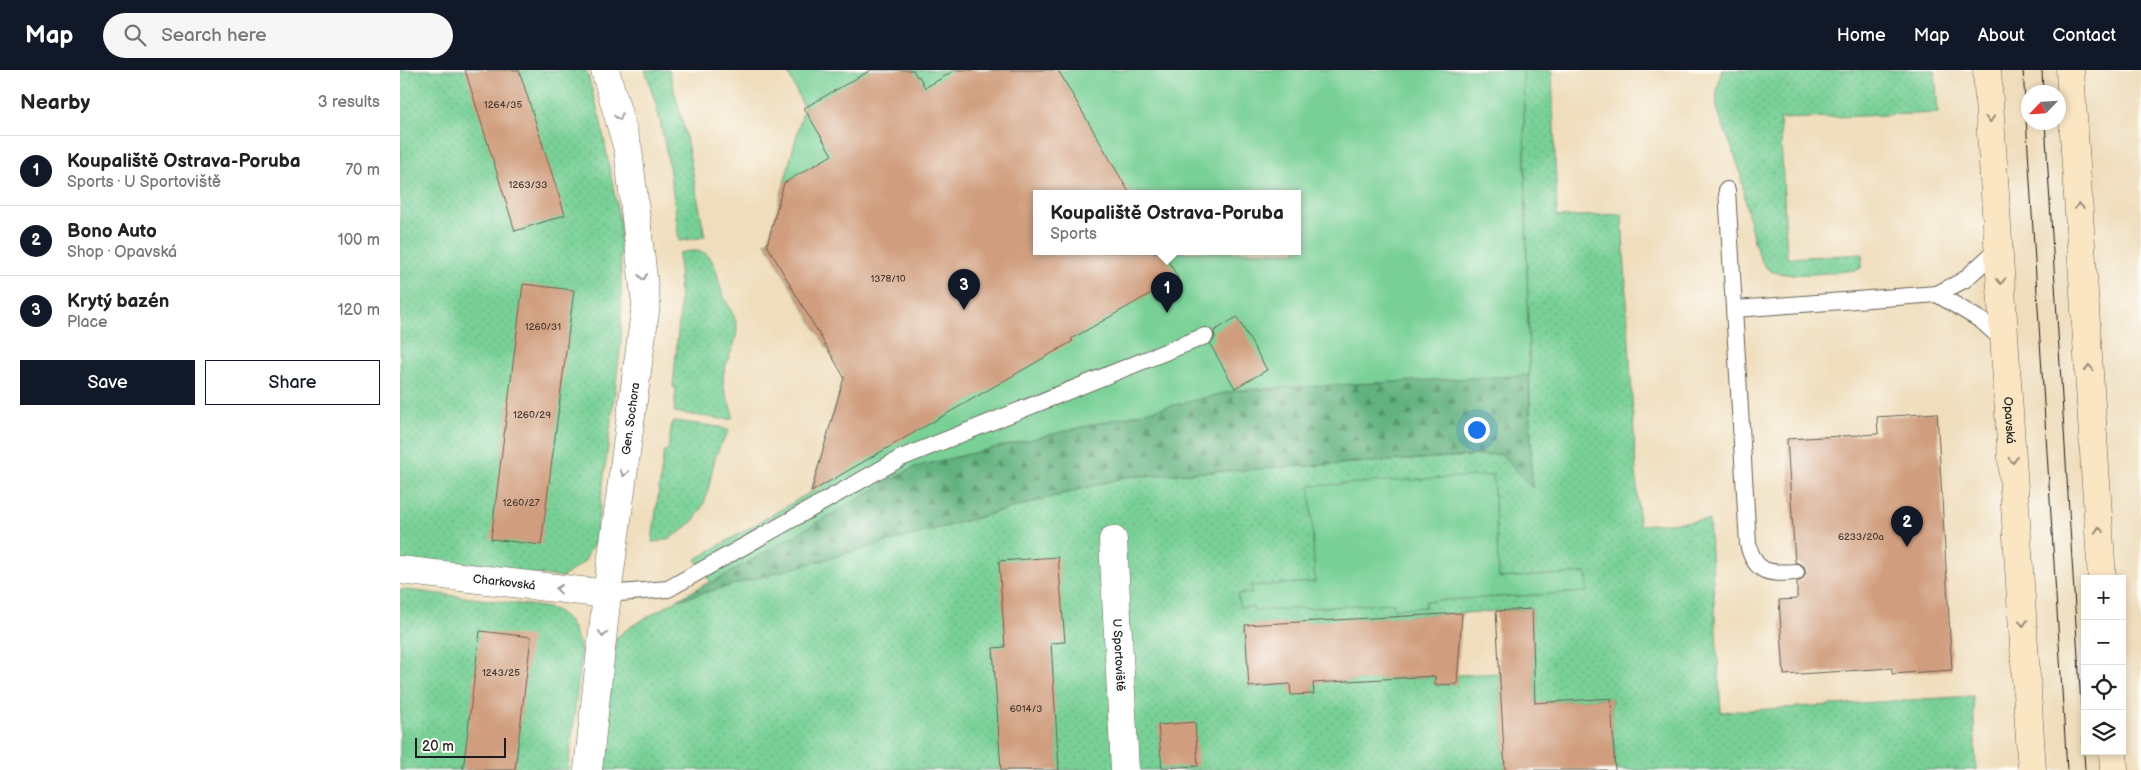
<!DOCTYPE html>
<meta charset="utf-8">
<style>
body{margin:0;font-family:"Balsamiq Sans",sans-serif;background:#f6f6f6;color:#222}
.controls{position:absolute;right:15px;bottom:15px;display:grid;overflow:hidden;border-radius:0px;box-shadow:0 2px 8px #0003}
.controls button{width:45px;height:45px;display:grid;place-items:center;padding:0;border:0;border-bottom:1px solid #e0e0e0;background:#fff;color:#222;font:25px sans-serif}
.compass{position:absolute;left:1621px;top:15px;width:45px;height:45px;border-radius:50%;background:#fff;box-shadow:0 2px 8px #0003;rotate:245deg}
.scale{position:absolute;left:15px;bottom:12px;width:91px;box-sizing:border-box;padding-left:5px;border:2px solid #1c1c1c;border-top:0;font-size:14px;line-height:18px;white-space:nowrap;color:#1c1c1c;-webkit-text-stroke:4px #fdfcf7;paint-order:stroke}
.you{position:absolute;left:1076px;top:359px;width:18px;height:18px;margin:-12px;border:4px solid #fff;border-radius:50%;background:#1a73e8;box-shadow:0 0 0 8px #1a73e833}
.badge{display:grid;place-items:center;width:32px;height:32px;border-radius:50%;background:#111827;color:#fff;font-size:16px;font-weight:700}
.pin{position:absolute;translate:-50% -41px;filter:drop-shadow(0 1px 2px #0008)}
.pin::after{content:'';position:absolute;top:26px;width:18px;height:15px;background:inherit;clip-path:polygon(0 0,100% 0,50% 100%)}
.popup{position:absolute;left:633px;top:120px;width:268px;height:65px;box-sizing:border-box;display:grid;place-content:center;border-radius:0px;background:#fff;filter:drop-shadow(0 1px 4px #0005);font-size:16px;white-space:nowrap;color:#767676}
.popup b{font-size:19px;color:#222}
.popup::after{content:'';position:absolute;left:50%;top:100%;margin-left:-10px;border:10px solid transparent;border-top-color:#fff}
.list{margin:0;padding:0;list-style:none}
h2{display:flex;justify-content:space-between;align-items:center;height:65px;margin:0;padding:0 20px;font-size:21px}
h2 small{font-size:16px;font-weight:400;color:#767676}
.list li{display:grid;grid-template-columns:32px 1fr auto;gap:15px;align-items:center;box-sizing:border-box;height:70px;padding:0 20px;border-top:1px solid #e0e0e0}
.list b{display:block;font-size:19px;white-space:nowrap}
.list p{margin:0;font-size:16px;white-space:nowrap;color:#767676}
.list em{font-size:16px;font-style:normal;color:#767676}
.actions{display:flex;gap:10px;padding:15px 20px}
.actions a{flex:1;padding:11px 0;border:1px solid #111827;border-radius:0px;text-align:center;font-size:18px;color:#111827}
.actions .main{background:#111827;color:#fff}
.icon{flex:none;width:28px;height:28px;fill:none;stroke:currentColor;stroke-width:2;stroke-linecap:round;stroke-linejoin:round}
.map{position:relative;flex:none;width:1741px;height:700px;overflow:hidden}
header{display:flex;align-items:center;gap:30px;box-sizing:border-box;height:70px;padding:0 25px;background:#111827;color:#fff}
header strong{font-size:24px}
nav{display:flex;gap:28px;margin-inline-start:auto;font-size:18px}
.search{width:350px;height:45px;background:#f6f6f6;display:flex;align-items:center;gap:12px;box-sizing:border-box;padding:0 18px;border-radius:28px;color:#767676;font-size:19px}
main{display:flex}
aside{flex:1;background:#fff}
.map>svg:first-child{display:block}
.grass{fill:url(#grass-dots);stroke:#4a7659;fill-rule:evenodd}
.forest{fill:url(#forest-firs);stroke:#3f674e}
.pitch{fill:#78d096;stroke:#4a7659;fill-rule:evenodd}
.building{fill:#d09e7e}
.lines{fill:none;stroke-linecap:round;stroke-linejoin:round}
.service-casing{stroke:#666054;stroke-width:18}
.minor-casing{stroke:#666054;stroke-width:29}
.secondary-casing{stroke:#666054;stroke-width:29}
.service{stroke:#fff;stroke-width:16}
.minor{stroke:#fff;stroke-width:28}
.secondary{stroke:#fbe6c4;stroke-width:28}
.tram{stroke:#1c1c1c;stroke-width:1}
.oneway{stroke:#999}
.oneway2{stroke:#978b78}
.labels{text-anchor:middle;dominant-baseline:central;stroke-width:4.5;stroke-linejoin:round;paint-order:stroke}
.number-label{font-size:10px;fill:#493c34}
.street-label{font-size:12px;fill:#1c1c1c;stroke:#fdfcf7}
</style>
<header>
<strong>Map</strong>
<div class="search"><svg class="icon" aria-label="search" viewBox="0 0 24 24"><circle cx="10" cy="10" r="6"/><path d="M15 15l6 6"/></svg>Search here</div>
<nav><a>Home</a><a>Map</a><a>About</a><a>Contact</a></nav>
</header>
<main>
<aside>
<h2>Nearby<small>3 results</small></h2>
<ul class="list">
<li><span class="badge">1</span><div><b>Koupaliště Ostrava-Poruba</b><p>Sports · U Sportoviště</p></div><em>70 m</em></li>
<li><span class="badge">2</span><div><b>Bono Auto</b><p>Shop · Opavská</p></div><em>100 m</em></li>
<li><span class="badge">3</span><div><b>Krytý bazén</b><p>Place</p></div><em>120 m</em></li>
</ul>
<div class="actions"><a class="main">Save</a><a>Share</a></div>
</aside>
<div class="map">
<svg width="1741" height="700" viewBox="0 0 1741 700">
<defs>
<pattern id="grass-dots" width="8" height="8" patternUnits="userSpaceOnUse" patternTransform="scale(1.25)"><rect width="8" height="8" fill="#78d096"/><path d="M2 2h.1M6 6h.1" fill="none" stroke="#67b281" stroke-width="1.8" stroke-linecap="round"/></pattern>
<pattern id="forest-firs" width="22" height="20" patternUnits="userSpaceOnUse" patternTransform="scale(1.25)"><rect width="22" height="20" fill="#62b27f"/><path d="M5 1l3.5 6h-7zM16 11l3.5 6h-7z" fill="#509067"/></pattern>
</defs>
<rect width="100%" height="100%" fill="#fdfcf7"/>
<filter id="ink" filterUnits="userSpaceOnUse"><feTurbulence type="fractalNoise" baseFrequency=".02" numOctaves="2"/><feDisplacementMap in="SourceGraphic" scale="10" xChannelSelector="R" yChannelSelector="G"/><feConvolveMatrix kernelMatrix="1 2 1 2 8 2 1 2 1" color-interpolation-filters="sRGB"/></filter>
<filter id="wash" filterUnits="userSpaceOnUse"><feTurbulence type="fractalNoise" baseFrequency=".0096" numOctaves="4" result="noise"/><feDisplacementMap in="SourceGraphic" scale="20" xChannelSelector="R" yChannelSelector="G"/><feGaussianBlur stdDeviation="1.12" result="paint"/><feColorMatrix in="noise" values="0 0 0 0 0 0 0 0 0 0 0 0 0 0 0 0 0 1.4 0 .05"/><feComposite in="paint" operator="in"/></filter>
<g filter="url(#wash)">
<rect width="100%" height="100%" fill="#efddbb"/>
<g class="grass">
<path d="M0 0H186L188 6 200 48 220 153 221 216V273L196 469 184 492 163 507 0 491Z"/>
<path d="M245 0H269L285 62 305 167 279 171C272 113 265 55 245 0Z"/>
<path d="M1123 0H1152L1157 147 1222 144 1239 455 1309 450 1321 642 1573 626 1576 700H1215L1211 628 1135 633 1132 539 845 556 849 617 890 614 914 624 913 613 1035 606V615L1057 614 1058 605 1100 603 1105 700H200L216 568 230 557 277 530 725 407 1101 384 1132 417ZM1093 405 1098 508 1186 503V522L1026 531 1025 537 994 538 993 533 854 541 853 537 838 524 852 523 851 516 915 512Z"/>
<path d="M1322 0H1535L1538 43 1380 49 1387 188 1463 184 1461 198 1456 200C1437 202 1383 209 1369 200 1351 187 1345 118 1338 95 1333 77 1323 60 1318 41 1314 28 1319 13 1322 0Z"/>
<path d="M291 181C296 181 302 181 306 184 318 193 317 210 322 222 326 234 336 245 337 258 337 276 324 291 323 309 323 322 331 334 333 346L331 349H321L274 342 276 318 273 317 280 240 279 183Z"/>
<path d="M274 351 320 357 329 361C324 370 318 378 315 388 307 419 309 442 280 462 271 468 263 472 252 472L264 381 268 380 272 353Z"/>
<path d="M0 519 143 537C148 538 155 539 159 542 172 551 181 572 181 587L168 700H0Z"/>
</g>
<path class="forest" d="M1129 305 1132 418 1101 384 725 407 277 530 309 512 311 513 514 397 837 320Z"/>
<g class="pitch">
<path d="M387 0H1123L1129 305 837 320 514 397 311 513 296 489 411 422 444 307 365 172 369 170 404 38ZM637 124H897V182H637Z"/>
<path d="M1093 405 1099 508 1186 503 1187 522 1026 531 1025 537 994 539 993 533 854 541 853 537H840L838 524 852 523 851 516 915 512 910 416Z"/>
</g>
<g id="blocks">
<g class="building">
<path d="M65 0H119L165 145 115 161Z"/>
<path d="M471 0H513L517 7 519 6 525 18 555 0H658L730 124H637V182H763L778 208 671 269 673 271 411 422 444 307 367 175 384 113 432 85 404 38Z"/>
<path d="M123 214 174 220 141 475 91 469Z"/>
<path d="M837 247 867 300 835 318 810 274 815 268 814 261Z"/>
<path d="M1537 343 1552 600 1492 604V598L1384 605 1379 530 1397 529V512L1402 510 1406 502 1404 496 1395 492 1387 369 1478 364 1477 347Z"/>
<path d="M658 487 665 572 651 573 659 700H601L593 578 605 577 599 491Z"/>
<path d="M1132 539 1135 633 1211 628 1215 700H1105L1096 541Z"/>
<path d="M1062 543 1057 614 1035 615V606L913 613 914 624 891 625 890 614 849 617 845 555Z"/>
<path d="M80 561 131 567 115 700H63Z"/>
<path d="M795 652 798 696 762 698 758 655Z"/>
</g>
</g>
</g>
<g filter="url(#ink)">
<use href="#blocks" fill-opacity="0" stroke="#666054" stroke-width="1"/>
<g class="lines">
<g class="service-casing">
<g id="service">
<path d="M1327 120 1348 474C1355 504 1369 504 1396 502"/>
<path d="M1537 224 1582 251 1605 272"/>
<path d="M1335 239 1537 224 1564 210 1599 178"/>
<path d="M207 524 268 519 501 388 805 266"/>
</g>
</g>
<g class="minor-casing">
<g id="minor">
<path id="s1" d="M713 470 725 700"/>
<path id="s2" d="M0 500 207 524"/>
<path id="s3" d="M188 700 207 524 246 234 228 79 205 0"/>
</g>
</g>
<g class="secondary-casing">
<g id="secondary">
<path id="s4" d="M1587 0 1632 700"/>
<path d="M1670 0 1702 509"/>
<path d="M1713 681 1714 700"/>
</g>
</g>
<use href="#service" class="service"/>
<use href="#minor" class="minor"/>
<use href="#secondary" class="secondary"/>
<g class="tram">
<path d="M1623 0 1667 700"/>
<path d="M1642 0 1643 22"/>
<path d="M1645 52 1685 700"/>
</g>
</g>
<defs><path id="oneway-chevron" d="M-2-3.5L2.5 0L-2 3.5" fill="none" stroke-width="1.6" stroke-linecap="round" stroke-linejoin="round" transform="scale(1.25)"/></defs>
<g class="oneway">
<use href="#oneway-chevron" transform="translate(219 47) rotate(74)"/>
<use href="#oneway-chevron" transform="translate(243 207) rotate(83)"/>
<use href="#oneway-chevron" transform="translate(224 403) rotate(98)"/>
<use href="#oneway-chevron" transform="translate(159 519) rotate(-173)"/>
<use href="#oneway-chevron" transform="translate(203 564) rotate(96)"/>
</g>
<g class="oneway2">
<use href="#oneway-chevron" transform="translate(1590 49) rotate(86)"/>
<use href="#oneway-chevron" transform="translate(1679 136) rotate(-94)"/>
<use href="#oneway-chevron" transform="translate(1601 211) rotate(86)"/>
<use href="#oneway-chevron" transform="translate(1689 298) rotate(-94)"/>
<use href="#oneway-chevron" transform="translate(1613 390) rotate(86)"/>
<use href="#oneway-chevron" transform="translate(1699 460) rotate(-94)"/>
<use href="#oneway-chevron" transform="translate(1623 553) rotate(86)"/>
</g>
</g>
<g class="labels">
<g class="number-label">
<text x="103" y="35">1264/35</text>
<text x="128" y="115">1263/33</text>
<text x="488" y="209">1378/10</text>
<text x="143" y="257">1260/31</text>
<text x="132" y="345">1260/29</text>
<text x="121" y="433">1260/27</text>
<text x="1461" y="467">6233/20a</text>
<text x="101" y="603">1243/25</text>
<text x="626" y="639">6014/3</text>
</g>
<g class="street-label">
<text stroke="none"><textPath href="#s3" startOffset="354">Gen. Sochora</textPath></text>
<text stroke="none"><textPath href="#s4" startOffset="351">Opavská</textPath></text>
<text stroke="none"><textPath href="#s2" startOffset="105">Charkovská</textPath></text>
<text stroke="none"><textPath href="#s1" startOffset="115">U Sportoviště</textPath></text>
</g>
</g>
</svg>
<div class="controls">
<button>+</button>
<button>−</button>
<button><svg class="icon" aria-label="locate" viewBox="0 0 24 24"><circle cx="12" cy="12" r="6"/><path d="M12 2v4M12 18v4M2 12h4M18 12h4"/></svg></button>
<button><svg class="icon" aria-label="layers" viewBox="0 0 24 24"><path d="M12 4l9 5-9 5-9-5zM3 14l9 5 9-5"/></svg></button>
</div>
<svg class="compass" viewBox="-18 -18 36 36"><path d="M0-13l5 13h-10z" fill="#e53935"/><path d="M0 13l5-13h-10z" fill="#767676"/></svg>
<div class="scale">20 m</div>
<div class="you"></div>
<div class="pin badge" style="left:767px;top:243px">1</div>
<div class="popup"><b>Koupaliště Ostrava-Poruba</b>Sports</div>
<div class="pin badge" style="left:1507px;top:477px">2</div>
<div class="pin badge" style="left:564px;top:240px">3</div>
</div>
</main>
